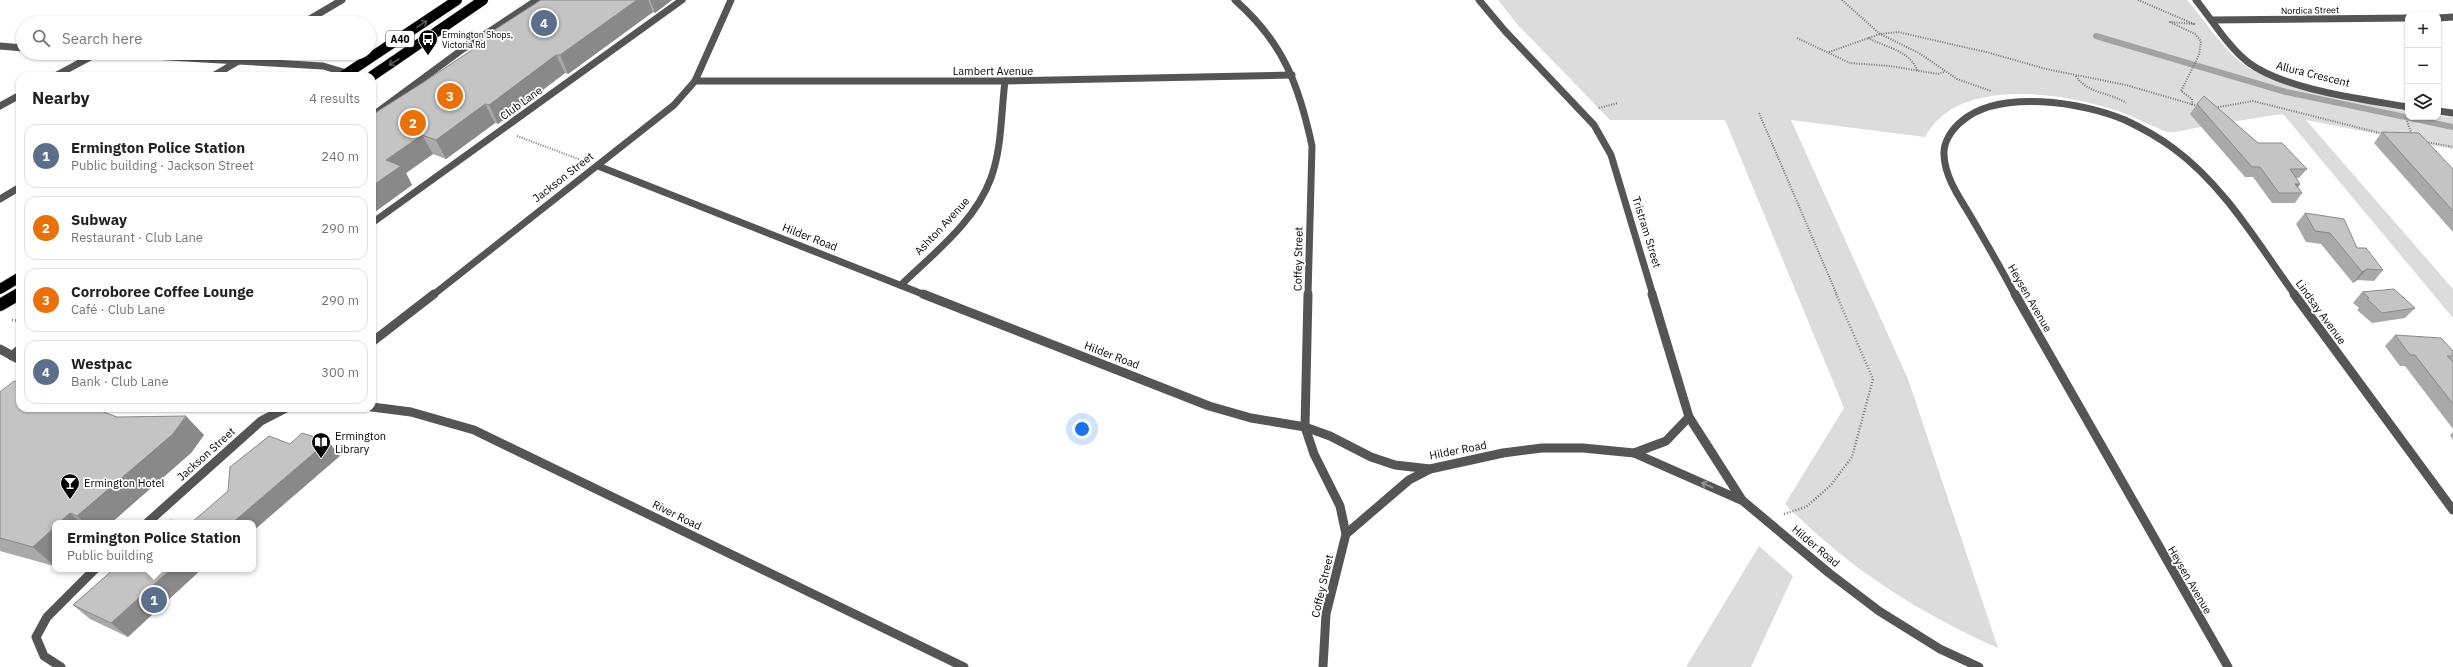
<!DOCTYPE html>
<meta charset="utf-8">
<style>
body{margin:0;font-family:"IBM Plex Sans",sans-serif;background:#f6f6f6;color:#222}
.controls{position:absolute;right:12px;top:12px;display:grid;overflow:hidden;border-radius:8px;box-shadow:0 1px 3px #0004}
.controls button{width:36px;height:36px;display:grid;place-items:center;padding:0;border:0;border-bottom:1px solid #e0e0e0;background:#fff;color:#222;font:20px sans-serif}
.you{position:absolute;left:1082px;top:429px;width:14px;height:14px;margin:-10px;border:3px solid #fff;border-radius:50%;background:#1a73e8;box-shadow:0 0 0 6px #1a73e833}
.badge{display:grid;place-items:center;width:26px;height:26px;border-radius:50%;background:#0f766e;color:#fff;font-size:13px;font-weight:700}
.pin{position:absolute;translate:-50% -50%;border:2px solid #fff;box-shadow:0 1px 4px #0006}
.popup{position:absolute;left:52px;top:520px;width:204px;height:52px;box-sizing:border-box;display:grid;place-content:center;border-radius:8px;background:#fff;filter:drop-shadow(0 1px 3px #0005);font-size:13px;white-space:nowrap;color:#767676}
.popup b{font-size:15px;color:#222}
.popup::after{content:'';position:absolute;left:50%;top:100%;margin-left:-8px;border:8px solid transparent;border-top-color:#fff}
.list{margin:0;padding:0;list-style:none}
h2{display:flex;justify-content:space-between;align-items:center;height:52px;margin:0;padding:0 16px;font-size:17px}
h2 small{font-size:13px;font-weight:400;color:#767676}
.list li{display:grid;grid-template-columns:26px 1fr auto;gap:12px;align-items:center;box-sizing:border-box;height:64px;margin:0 8px 8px;padding:0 8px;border:1px solid #e0e0e0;border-radius:12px}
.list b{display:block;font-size:15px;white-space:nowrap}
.list p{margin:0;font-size:13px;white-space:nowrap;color:#767676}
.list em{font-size:13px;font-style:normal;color:#767676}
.icon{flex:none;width:22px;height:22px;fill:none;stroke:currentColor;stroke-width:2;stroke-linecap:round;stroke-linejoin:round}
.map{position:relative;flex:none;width:2453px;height:667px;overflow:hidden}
.search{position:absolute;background:#fff;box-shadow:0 1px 3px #0004;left:16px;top:16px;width:360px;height:44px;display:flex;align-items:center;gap:10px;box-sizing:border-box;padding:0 14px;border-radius:22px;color:#767676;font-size:15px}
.panel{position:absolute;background:#fff;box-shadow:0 1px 3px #0004;left:16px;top:72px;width:360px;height:340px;border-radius:12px}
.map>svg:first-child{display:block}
.green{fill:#dcdcdc}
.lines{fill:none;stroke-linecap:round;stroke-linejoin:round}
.stream{stroke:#a3a3a3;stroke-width:6}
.trunk-far1-casing{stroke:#dbdbdb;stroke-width:11}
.trunk-casing{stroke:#dbdbdb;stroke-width:14}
.path-far1{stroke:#777;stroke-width:2;stroke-dasharray:1 1.5;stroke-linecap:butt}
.path{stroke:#777;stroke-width:2.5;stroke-dasharray:1 2;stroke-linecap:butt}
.service-far1{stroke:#555;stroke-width:7}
.service{stroke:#555;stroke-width:9}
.minor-far1{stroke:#555;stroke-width:7}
.minor{stroke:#555;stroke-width:9}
.trunk-far1{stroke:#000;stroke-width:10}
.trunk{stroke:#000;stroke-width:12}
.wall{fill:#a9a9a9}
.shaded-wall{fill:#898989}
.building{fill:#c4c4c4;stroke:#898989}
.oneway{stroke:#595959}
.oneway2{stroke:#999}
.labels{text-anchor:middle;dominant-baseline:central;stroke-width:3.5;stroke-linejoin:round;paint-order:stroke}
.far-street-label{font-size:9px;fill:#000;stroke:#fff}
.far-poi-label{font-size:9px;fill:#000;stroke:#fff;text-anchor:start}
.shield{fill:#fff;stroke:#4c4c4c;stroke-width:1}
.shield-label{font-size:10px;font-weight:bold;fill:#000}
.street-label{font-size:11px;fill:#000;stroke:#fff}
.poi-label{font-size:11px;fill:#000;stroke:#fff;text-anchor:start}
</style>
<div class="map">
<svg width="2453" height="667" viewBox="0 0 2453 667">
<rect width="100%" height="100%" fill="#fff"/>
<g class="green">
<path d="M1498 0H2187C2204 20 2220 44 2239 61 2264 84 2371 104 2408 111V117L2438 116 2453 117V149L2306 120 2453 289V318L2283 114C2256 118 2228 122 2201 127 2191 128 2179 133 2168 132 2162 131 2128 114 2118 111 2063 93 1958 75 1925 137L1791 120 1908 379 1998 648C1918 613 1846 566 1785 504L1844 408 1725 120H1610L1517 24Z"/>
<path d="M1759 546 1793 576 1751 667H1686Z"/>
</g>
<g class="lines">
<path class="stream" d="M2096 36 2286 92 2453 127"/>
<g class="trunk-far1-casing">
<g id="trunk-far1">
<path d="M343 76 457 0"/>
<path d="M372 76 483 0"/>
<path d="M0 289 20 277"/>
<path d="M17 295 20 293"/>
</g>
</g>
<g class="trunk-casing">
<path id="trunk" d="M0 305 19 294"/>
</g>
<g class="path-far1">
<path d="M1842 0 1880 34 1919 53 1957 79 1991 91"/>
<path d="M2138 0 2194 24 2170 22 2195 34 2201 41 2199 55 2181 91 2192 99V106"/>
<path d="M1797 38 1850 63 1890 66 1938 74 1944 72"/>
<path d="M1868 38C1887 48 1910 50 1918 72"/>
<path d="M1829 52 1880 34 1898 32 1990 53 2046 69 2126 85 2198 106"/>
<path d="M2076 76C2087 94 2110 92 2126 103"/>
<path d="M1599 108 1618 103"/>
<path d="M2213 108 2253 101 2384 134"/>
<path d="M1759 113 1837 295"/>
<path d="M2407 121 2412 135"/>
<path d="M517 136 581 160"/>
<path d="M2426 142 2453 147"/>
</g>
<g class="path">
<path d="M12 320 20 321"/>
<path d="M1784 514 1806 507 1831 485 1852 457 1873 379 1836 294"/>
</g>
<path class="service-far1" d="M372 116 463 49 537 0"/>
<path class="service" d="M12 356 20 349"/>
<g class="minor-far1">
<path d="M1235 0C1283 42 1299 85 1312 146L1308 295"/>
<path d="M1479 0 1505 31 1594 125 1611 155 1653 295"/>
<path d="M2196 0C2213 21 2228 47 2249 63 2286 90 2363 99 2408 107"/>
<path d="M2438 18 2453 17"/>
<path d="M2213 20 2408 18"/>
<path d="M303 23 342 0"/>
<path d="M0 46 23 48"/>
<path d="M100 53 323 66 347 73"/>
<path d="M55 76 98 53"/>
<path d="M213 76 252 53"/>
<path d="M695 81H1005L1292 75"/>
<path d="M0 106 20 95"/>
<path d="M2438 111 2453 113"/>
<path d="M598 166 925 295"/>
<path d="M0 199 20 187"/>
<path d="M372 223 682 0"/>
<path d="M901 285C934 253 975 222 991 178 1002 148 1001 113 1005 81"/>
<path d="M433 295 674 105 695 81 731 0"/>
<path d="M2015 295C2002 270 1988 246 1974 222 1963 202 1945 180 1944 155 1943 142 1952 129 1962 121 1999 89 2083 102 2125 120 2142 128 2158 137 2173 148 2224 185 2258 244 2295 295"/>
</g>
<g class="minor">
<path d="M923 294 1209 406 1251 418 1305 427 1330 436 1371 457 1395 465 1430 469 1503 453 1542 448H1583L1634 453 1743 501 1829 573 1879 611 1940 649 1979 667"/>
<path d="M1308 294 1305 427 1314 454 1340 506 1346 534"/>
<path d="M1652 294 1689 417 1742 500"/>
<path d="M2015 294 2228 667"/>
<path d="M2294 294 2453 510"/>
<path d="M372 342 434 294"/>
<path d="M0 349 20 360"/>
<path d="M372 407 411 412 474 430 964 667"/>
<path d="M1634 453 1666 441 1689 417"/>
<path d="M147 523 261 421 286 408"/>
<path d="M61 667 44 656 36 637 47 617 95 569"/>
<path d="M1323 667 1326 614 1346 534 1409 480 1430 469"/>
</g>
<use href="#trunk-far1" class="trunk-far1"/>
<use href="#trunk" class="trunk"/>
</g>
<g class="wall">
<path d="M541 0H672L655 13 653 12 568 74 565 73 498 124 495 123 446 159 433 154 406 173 412 185 372 214V115L427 80 487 40 485 36Z"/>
<path d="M2197 104 2258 143 2307 169 2299 178H2296L2300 184 2298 187 2302 193 2295 203H2272L2253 177H2245L2190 114Z"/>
<path d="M2382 132 2453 169V232L2374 143Z"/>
<path d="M2305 213 2357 248 2383 270 2374 281 2357 280 2353 283 2321 244 2306 242 2296 224Z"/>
<path d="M2362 292 2415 308 2405 318 2372 323 2357 310 2359 308 2353 303Z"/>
<path d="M2395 335 2453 351V361L2452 362H2453V429L2405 366H2400L2385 346Z"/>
<path d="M0 392 117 417 204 435 191 453 111 523H55L54 566 0 551Z"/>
<path d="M2453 432V440L2450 435Z"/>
<path d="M114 569 128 637 90 619 73 605Z"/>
</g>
<g class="shaded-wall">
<path d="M637 0H648L653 12 568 74 560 55Z"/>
<path d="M650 0H672L655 13Z"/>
<path d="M556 55 565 73 498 124 489 105Z"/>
<path d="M485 104 495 123 446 159 436 140Z"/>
<path d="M422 135 433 154 406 173 412 185 372 214V186L386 160Z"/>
<path d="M2295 184H2300L2293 193Z"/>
<path d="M2367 269 2357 280 2353 283 2362 272Z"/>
<path d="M186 416 204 435 191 453 111 523H85L77 516Z"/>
<path d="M328 441 340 456 253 531V523H232Z"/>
<path d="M70 513 81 523H59Z"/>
<path d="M55 527V565L54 566 33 547Z"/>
<path d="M171 569H202L128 637 111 623Z"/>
</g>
<g class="building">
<path d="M541 0H637L560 55H556L489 105 485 104 436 140 422 135 386 160 401 166 372 186V115L427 80 490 38 485 36Z"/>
<path d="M216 73 260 76H210Z"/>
<path d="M2204 96 2258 143H2282L2307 169H2290L2300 184H2295L2302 193H2279L2260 167H2252L2197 104Z"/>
<path d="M2382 132 2419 133 2453 169V211Z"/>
<path d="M2305 213 2344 219 2357 248H2366L2383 270 2367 269 2362 272 2330 233 2315 231Z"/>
<path d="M2394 289 2415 308 2382 313 2367 299 2369 298 2362 292Z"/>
<path d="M2395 335 2441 338 2453 351V356H2447L2453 362V404L2415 355H2410Z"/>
<path d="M14 381 20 383V408H93L117 417 186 416 173 434 77 516 70 513 59 523H55V527L33 547 0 538V392Z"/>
<path d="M302 433 328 441 232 523H191L228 491 230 467 269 436 290 444Z"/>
<path d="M171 520 178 523H167Z"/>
<path d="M114 569H171L111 623 73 605Z"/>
</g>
<defs><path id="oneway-shaft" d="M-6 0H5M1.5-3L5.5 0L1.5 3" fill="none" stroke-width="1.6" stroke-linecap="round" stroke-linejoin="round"/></defs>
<g class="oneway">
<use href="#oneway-shaft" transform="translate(422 24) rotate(-34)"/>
<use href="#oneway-shaft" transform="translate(394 62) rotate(147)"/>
</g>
<use class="oneway2" href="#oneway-shaft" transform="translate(1707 485) rotate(-156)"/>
<defs>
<g id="bus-pin" transform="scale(1)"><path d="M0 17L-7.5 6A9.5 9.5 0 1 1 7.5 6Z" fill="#000" stroke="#fff"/><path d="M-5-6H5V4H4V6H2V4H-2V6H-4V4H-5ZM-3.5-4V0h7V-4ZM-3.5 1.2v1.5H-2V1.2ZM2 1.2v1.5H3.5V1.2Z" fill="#fff"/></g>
<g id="library-pin" transform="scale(1)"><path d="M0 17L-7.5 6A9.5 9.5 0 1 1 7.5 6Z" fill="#000" stroke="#fff"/><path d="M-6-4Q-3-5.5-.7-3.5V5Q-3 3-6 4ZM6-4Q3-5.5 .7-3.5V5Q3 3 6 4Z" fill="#fff"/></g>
<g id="bar-pin" transform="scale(1)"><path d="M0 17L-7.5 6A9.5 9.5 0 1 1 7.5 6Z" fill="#000" stroke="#fff"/><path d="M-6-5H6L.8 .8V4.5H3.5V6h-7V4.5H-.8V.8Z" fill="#fff"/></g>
</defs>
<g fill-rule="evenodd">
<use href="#bus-pin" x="428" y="39"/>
<use href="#library-pin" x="321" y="442"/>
<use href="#bar-pin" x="70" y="483"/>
</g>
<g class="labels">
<g class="far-street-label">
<text transform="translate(2310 10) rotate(-1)">Nordica Street</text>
</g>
<g class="far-poi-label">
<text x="442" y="34">Ermington Shops,<tspan x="442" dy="10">Victoria Rd</tspan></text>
</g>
<rect class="shield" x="386" y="31" width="28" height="16" rx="3"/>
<g class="shield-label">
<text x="400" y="39">A40</text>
</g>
<g class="street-label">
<text x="993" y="71">Lambert Avenue</text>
<text transform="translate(2313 74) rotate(14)">Allura Crescent</text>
<text transform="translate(521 103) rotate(-36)">Club Lane</text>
<text transform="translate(563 177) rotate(-38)">Jackson Street</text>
<text transform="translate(942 226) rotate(-47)">Ashton Avenue</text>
<text transform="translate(1647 232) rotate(73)">Tristram Street</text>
<text transform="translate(810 237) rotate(21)">Hilder Road</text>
<text transform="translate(1298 259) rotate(-89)">Coffey Street</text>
<text transform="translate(2030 298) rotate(60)">Heysen Avenue</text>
<text transform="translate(2321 312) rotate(54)">Lindsay Avenue</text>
<text transform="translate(1112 355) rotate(21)">Hilder Road</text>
<text transform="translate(1458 450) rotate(-11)">Hilder Road</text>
<text transform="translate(206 454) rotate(-42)">Jackson Street</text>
<text transform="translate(677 515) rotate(26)">River Road</text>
<text transform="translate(1816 546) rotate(40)">Hilder Road</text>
<text transform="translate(2190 580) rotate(60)">Heysen Avenue</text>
<text transform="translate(1322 586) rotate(-77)">Coffey Street</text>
</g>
<g class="poi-label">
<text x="335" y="436">Ermington<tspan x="335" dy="13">Library</tspan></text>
<text x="84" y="483">Ermington Hotel</text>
</g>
</g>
</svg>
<div class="controls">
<button>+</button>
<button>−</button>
<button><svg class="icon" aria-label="layers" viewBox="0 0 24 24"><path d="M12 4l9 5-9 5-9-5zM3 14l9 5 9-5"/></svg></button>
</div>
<div class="you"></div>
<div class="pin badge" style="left:154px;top:600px;background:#5c6f8a">1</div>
<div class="popup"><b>Ermington Police Station</b>Public building</div>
<div class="pin badge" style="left:413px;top:123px;background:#e8710a">2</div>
<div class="pin badge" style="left:450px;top:96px;background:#e8710a">3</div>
<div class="pin badge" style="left:544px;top:23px;background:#5c6f8a">4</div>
<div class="search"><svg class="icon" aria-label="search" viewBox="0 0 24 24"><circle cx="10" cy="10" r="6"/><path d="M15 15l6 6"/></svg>Search here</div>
<section class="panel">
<h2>Nearby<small>4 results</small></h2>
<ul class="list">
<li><span class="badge" style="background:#5c6f8a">1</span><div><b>Ermington Police Station</b><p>Public building · Jackson Street</p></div><em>240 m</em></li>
<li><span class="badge" style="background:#e8710a">2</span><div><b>Subway</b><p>Restaurant · Club Lane</p></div><em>290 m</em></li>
<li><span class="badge" style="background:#e8710a">3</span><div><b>Corroboree Coffee Lounge</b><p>Café · Club Lane</p></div><em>290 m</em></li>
<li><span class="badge" style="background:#5c6f8a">4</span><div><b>Westpac</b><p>Bank · Club Lane</p></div><em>300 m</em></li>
</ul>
</section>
</div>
